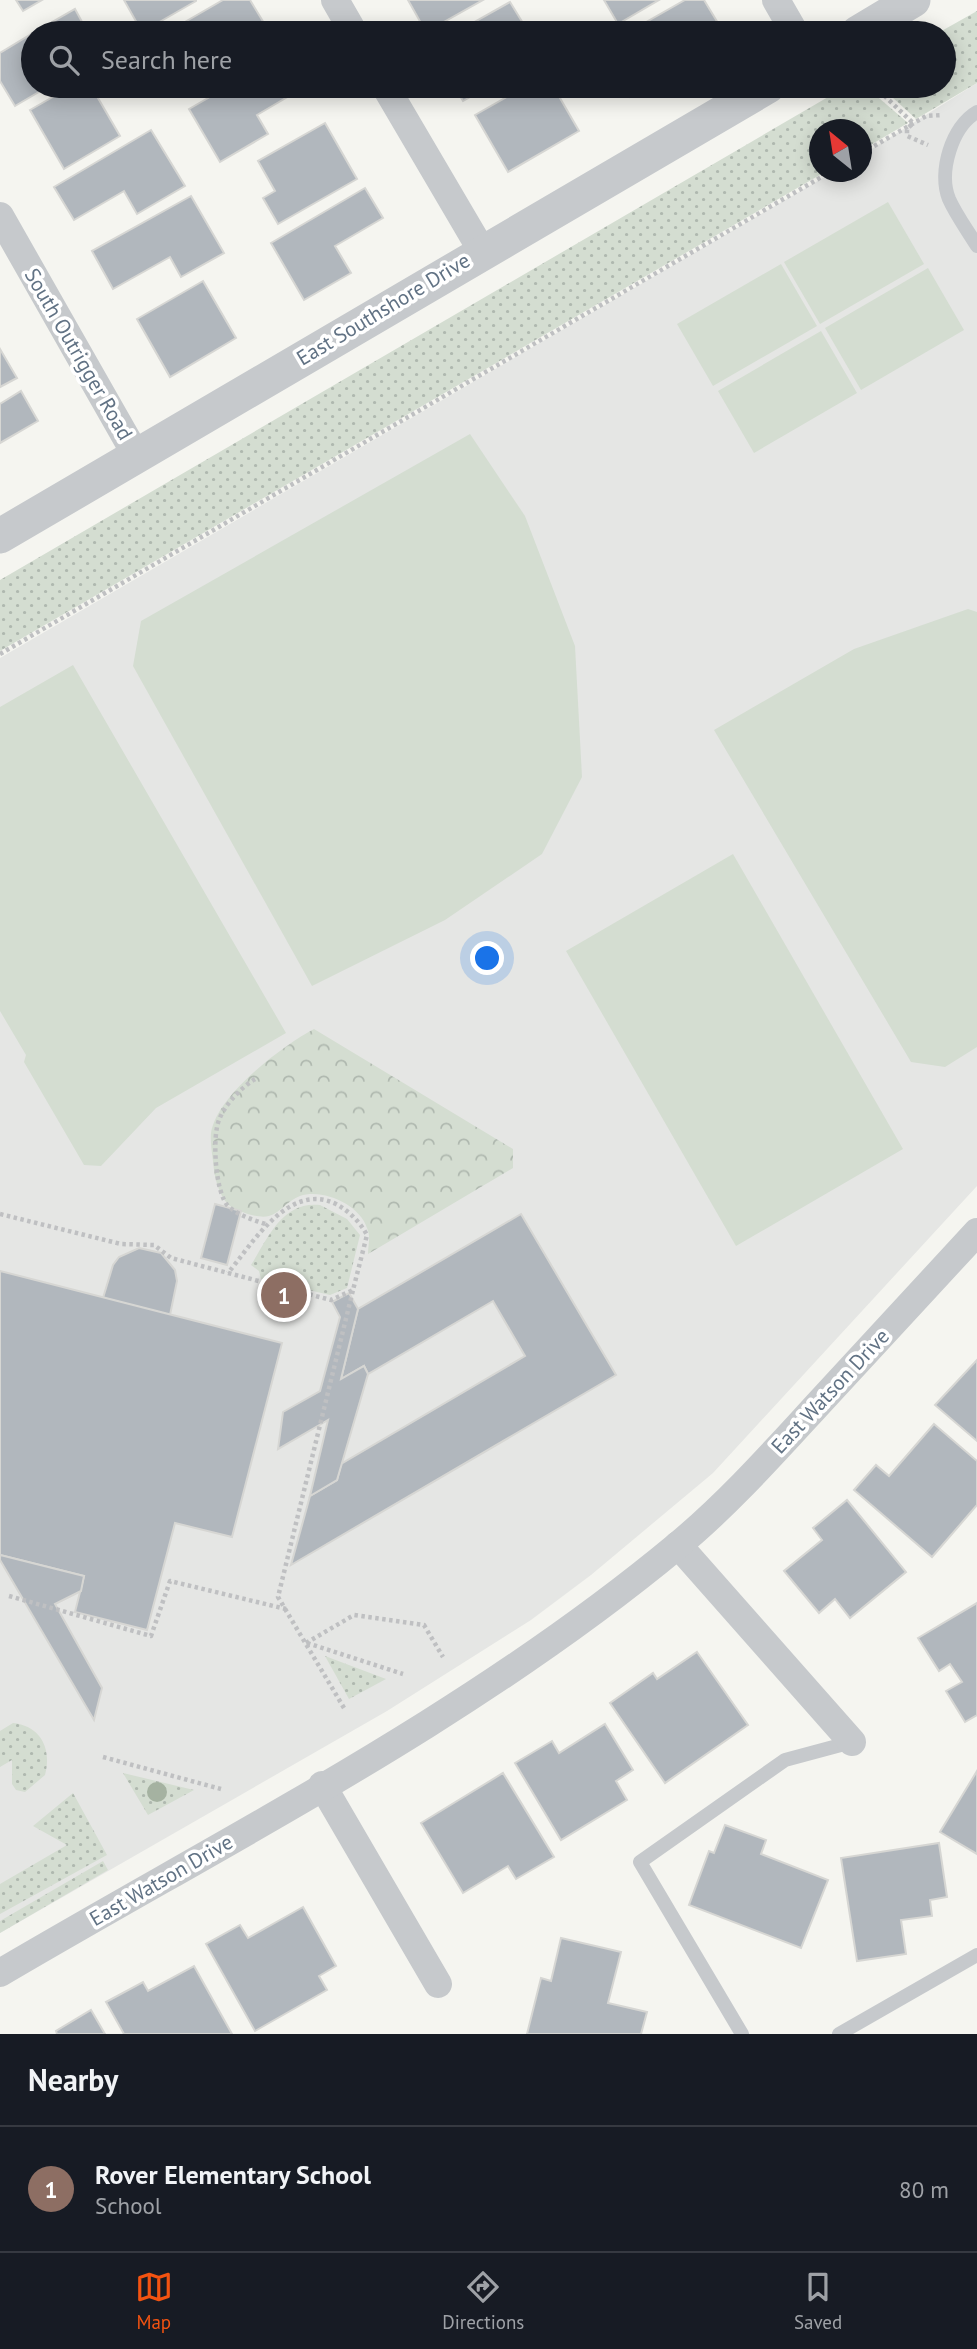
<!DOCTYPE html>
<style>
body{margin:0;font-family:"PT Sans",sans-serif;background:#242831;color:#f1f3f6}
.compass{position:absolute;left:809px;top:119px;width:63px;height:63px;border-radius:50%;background:#171b24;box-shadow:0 4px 18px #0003;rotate:330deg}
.you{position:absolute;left:488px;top:959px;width:24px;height:24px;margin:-18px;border:5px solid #fff;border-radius:50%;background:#1a73e8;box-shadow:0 0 0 10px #1a73e833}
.badge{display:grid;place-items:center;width:46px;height:46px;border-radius:50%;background:#f35311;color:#fff;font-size:23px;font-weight:700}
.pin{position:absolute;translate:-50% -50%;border:4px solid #fff;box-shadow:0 2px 7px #0006}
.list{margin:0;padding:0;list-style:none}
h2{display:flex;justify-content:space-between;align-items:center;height:91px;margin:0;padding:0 28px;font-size:30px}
h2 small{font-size:23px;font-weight:400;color:#9ea1a6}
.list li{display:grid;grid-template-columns:46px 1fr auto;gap:21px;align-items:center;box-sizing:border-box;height:126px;padding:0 28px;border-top:2px solid #363941}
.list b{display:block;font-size:26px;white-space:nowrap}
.list p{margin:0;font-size:23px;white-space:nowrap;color:#9ea1a6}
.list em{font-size:23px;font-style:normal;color:#9ea1a6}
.icon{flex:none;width:38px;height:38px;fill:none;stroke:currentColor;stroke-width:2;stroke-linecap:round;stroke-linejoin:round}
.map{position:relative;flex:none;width:977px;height:2034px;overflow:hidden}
.search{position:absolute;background:#171b24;box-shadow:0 4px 18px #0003;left:21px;right:21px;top:21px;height:77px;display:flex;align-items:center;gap:18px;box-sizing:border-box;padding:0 24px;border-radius:38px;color:#9ea1a6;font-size:26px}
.sheet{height:217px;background:#171b24}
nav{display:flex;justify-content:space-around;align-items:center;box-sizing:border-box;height:98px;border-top:2px solid #363941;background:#171b24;font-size:19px;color:#9ea1a6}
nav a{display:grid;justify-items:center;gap:4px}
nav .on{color:#f35311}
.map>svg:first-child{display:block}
.built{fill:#e5e6e4}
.grass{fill:url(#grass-dots)}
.park{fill:url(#park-crowns)}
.pitch{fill:#d4ddd1}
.building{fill:#b1b7bd;stroke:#d6d6d3;stroke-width:2}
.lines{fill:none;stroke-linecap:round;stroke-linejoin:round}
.path{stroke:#bfc0c2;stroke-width:4.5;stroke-dasharray:3.5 3.5;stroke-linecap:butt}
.service{stroke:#c6c9cc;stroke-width:14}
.minor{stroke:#c6c9cc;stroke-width:28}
.tertiary{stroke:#c6c9cc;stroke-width:35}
.tree{fill:#a5b2a1}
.labels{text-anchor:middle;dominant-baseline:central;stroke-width:7;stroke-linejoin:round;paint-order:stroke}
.street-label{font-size:21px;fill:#617284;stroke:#fff}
</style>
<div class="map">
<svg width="977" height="2034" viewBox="0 0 977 2034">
<defs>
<pattern id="grass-dots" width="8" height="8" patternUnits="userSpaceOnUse" patternTransform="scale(1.75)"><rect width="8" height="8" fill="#d4ddd1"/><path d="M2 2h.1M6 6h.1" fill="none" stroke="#afb8af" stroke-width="1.8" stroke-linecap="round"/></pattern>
<pattern id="park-crowns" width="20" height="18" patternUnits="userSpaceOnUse" patternTransform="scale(1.75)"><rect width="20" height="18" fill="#d4ddd1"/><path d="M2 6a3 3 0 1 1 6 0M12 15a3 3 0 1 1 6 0" fill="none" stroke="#afb8af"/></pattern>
</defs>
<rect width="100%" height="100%" fill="#f5f5f0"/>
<path class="built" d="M977 83V1186L713 1473 591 1575 531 1620 387 1711 0 1933V658L833 172H862V155Z"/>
<g class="grass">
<path d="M977 11V83L916 119 880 86H944V33H938Z"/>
<path d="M847 86H865L908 123 862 150V130H820V172H825L0 651V580Z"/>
<path d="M320 1205 347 1219 360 1235 347 1288 330 1295 261 1279 259 1271 251 1265C268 1238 282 1201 320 1205Z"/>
<path d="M325 1656 386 1679 349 1699Z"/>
<path d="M13 1723C41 1726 52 1749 45 1775L25 1792 16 1790 12 1784V1760L0 1767V1731Z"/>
<path d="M123 1773 194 1790 148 1815Z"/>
<path d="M73 1793 107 1855 0 1914V1884L67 1845 33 1826Z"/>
<path d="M103 1861 108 1870 0 1933V1921Z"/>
</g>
<path class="park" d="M314 1029 513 1149V1168L368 1254C368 1244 371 1237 367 1228 360 1205 323 1188 300 1196 288 1200 280 1213 269 1216 259 1219 241 1212 233 1208 221 1201 216 1183 214 1170 213 1159 210 1144 211 1133 217 1095 282 1046 314 1029Z"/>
<g class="pitch">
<path d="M888 202 924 264 820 324 784 262Z"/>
<path d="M781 264 817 326 713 386 677 324Z"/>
<path d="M928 268 964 330 861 390 825 328Z"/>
<path d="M821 331 857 393 754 453 718 391Z"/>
<path d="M470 434 525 516 575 646 582 777 542 854 445 920 312 986 133 666 141 621Z"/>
<path d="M968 609 977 612V1047L945 1067 911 1062 714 730 854 649Z"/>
<path d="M73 665 286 1033 156 1108 101 1166 84 1165 24 1062 26 1055 0 1011V707Z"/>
<path d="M733 854 903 1149 736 1246 566 951Z"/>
</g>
<g class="building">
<path d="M16 0H42L23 11Z"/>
<path d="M124 0H196V1L142 32Z"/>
<path d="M223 0H250L270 33H183L178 26Z"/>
<path d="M408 0H483L426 32Z"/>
<path d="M604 0H659L618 24Z"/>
<path d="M685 0H704L724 33H627Z"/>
<path d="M510 2 529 33H455Z"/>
<path d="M75 9 88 33H33Z"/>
<path d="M33 33V86H49L15 106 0 81V53Z"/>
<path d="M72 86H91L120 136 64 169 30 110Z"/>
<path d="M229 86H306L257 115 268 134 220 162 189 109Z"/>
<path d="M454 86H490L463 101Z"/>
<path d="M526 86H553L579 131 508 172 475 115Z"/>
<path d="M624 86H650L630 97Z"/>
<path d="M325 123 357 179 278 224 263 198 275 191 258 161Z"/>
<path d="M151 130 185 186 137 214 124 191 74 220 54 187Z"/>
<path d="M365 188 383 218 335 246 351 273 304 300 271 243Z"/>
<path d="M191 196 224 253 181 277 170 257 113 289 92 251Z"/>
<path d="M203 281 236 338 170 377 137 319Z"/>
<path d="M0 349 17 378 0 387Z"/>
<path d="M21 391 38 421 0 443V404Z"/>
<path d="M215 1204 241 1211 227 1265 201 1258Z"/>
<path d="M521 1214 616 1375 291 1565 310 1496 337 1480 341 1464 525 1356 493 1301 368 1374 364 1366 341 1379 358 1309Z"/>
<path d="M139 1248 161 1253 175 1270 177 1281 170 1315 103 1298 113 1265 119 1257Z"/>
<path d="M0 1271 282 1343 232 1537 175 1523 147 1630 75 1612 84 1576 0 1555Z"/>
<path d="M349 1293 358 1309 341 1379 364 1366 368 1374 337 1480 310 1496 328 1420 278 1449 283 1412 320 1391 340 1317 332 1302Z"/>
<path d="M977 1360V1441L935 1405Z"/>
<path d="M934 1424 977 1461V1505L932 1557 854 1490 876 1465 889 1476Z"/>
<path d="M847 1500 906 1572 850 1618 835 1599 819 1613 784 1571 822 1540 813 1528Z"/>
<path d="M0 1555 84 1576 81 1591 55 1604 102 1688 94 1720 0 1560Z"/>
<path d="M977 1603V1715L965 1722 946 1691 962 1682 950 1664 939 1671 918 1638Z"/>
<path d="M697 1652 748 1725 665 1783 610 1703 653 1673 657 1679Z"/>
<path d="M605 1724 633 1770 616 1781 627 1800 561 1840 515 1763 552 1741 559 1753Z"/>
<path d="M977 1771V1854L940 1832Z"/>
<path d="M503 1773 554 1857 516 1879 508 1866 463 1893 421 1823Z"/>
<path d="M725 1825 766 1840 761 1854 828 1880 801 1948 689 1905 709 1851 714 1853Z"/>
<path d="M939 1843 947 1897 930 1900 932 1916 901 1920 906 1954 857 1961 841 1858Z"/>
<path d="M303 1907 336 1966 319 1976 327 1990 255 2031 206 1944 240 1925 248 1938Z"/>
<path d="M561 1938 621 1952 608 2003 647 2012 641 2034H527L541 1978 551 1981Z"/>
<path d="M194 1966 232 2034H124L106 2002 143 1982 148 1991Z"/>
<path d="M91 2010 105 2034H57L56 2031Z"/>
</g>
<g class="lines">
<g class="path">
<path d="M874 86 913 123 907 129V136L928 145"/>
<path d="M862 153 926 116 942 115"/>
<path d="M0 654 830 172"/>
<path d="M255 1079C241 1088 225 1104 219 1120 212 1137 215 1192 228 1206 239 1216 254 1220 268 1225"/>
<path d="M0 1214 121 1244 154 1245 171 1258 331 1300 353 1290 367 1235C360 1222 349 1211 336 1204 289 1181 252 1244 228 1273"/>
<path d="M9 1596 151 1636 170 1581 286 1609"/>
<path d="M306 1643 354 1615 424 1625 443 1657"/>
<path d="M307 1643 403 1674"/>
<path d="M344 1708 278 1597 353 1290"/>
<path d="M103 1757 221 1789"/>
</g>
<g class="service">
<path d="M977 112C952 126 938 172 949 199 956 215 968 231 977 246"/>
<path d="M742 2034 640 1862 785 1760 852 1742"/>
<path d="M839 2034 977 1955"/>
</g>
<g class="minor">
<path d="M335 0 354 33"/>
<path d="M776 0 795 33"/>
<path d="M385 86 482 251"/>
<path d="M0 216 136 455"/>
<path d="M678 1545 852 1742"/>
<path d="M322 1785 438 1984"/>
<path d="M0 1973C229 1838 471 1717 677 1546 729 1503 775 1451 821 1401 873 1345 925 1289 977 1232"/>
</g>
<g class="tertiary">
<path d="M858 33 913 0"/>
<path d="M0 536 768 86"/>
</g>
</g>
<circle class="tree" cx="157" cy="1792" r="10"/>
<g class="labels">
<g class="street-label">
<text transform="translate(383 309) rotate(-31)">East Southshore Drive</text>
<text transform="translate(79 354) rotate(60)">South Outrigger Road</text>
<text transform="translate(830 1391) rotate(-47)">East Watson Drive</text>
<text transform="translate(161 1880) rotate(-30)">East Watson Drive</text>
</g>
</g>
</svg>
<svg class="compass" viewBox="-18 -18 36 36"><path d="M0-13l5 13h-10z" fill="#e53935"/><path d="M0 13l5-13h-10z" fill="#9ea1a6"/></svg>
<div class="you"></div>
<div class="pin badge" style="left:284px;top:1295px;background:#8d6e63">1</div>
<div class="search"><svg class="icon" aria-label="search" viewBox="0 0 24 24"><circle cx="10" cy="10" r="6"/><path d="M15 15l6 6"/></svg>Search here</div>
</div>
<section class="sheet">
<h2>Nearby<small></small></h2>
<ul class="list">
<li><span class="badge" style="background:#8d6e63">1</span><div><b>Rover Elementary School</b><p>School</p></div><em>80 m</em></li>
</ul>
</section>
<nav>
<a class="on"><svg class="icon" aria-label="map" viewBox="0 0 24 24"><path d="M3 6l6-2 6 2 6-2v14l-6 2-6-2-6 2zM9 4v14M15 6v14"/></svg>Map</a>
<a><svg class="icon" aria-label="directions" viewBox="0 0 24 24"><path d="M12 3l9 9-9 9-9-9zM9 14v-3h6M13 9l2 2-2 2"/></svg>Directions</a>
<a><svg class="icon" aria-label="saved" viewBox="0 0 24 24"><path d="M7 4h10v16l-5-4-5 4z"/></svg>Saved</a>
</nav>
